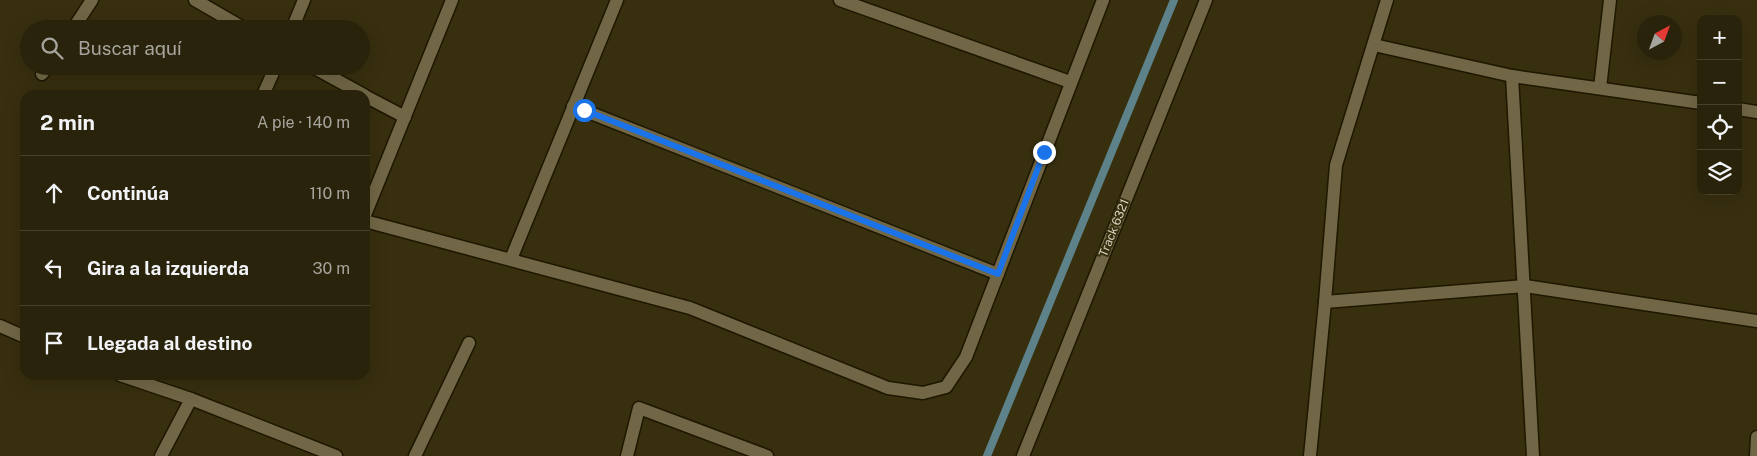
<!DOCTYPE html>
<html lang="es">
<meta charset="utf-8">
<style>
body{margin:0;font-family:"Public Sans",sans-serif;background:#322b14;color:#f1f3f6}
.controls{position:absolute;right:15px;top:15px;display:grid;overflow:hidden;border-radius:10px;box-shadow:0 5px 20px #0002}
.controls button{width:45px;height:45px;display:grid;place-items:center;padding:0;border:0;border-bottom:1px solid #46402c;background:#2a230b;color:#f1f3f6;font:25px sans-serif}
.compass{position:absolute;left:1637px;top:15px;width:45px;height:45px;border-radius:50%;background:#2a230b;box-shadow:0 5px 20px #0002;rotate:41deg}
.stop{position:absolute;width:15px;height:15px;margin:-11px;border:4px solid #1a73e8;border-radius:50%;background:#fff}
.stop.end{background:#1a73e8;border-color:#fff;box-shadow:0 1px 5px #0008}
.list{margin:0;padding:0;list-style:none}
h2{display:flex;justify-content:space-between;align-items:center;height:65px;margin:0;padding:0 20px;font-size:21px}
h2 small{font-size:16px;font-weight:400;color:#a5a49d}
.list li{display:grid;grid-template-columns:32px 1fr auto;gap:15px;align-items:center;box-sizing:border-box;height:75px;padding:0 20px;border-top:1px solid #46402c}
.list b{display:block;font-size:19px;white-space:nowrap}
.list em{font-size:16px;font-style:normal;color:#a5a49d}
.icon{flex:none;width:28px;height:28px;fill:none;stroke:currentColor;stroke-width:2;stroke-linecap:round;stroke-linejoin:round}
.map{position:relative;flex:none;width:1757px;height:456px;overflow:hidden}
.search{position:absolute;background:#2a230b;box-shadow:0 5px 20px #0002;left:20px;top:20px;width:350px;height:55px;display:flex;align-items:center;gap:12px;box-sizing:border-box;padding:0 18px;border-radius:28px;color:#a5a49d;font-size:19px}
.panel{position:absolute;background:#2a230b;box-shadow:0 5px 20px #0002;left:20px;top:90px;width:350px;height:290px;border-radius:15px}
.map>svg:first-child{display:block}
.lines{fill:none;stroke-linecap:round;stroke-linejoin:round}
.stream{stroke:#5d8289;stroke-width:8}
.street-casing{stroke:#1e1701;stroke-width:15}
.street{stroke:#716746;stroke-width:12}
.route{stroke:#1a73e8;stroke-width:6}
.labels{text-anchor:middle;dominant-baseline:central;stroke-width:4;stroke-linejoin:round;paint-order:stroke}
.street-label{font-size:12px;fill:#d8d3c1;stroke:#382f0f}
</style>
<div class="map">
<svg width="1757" height="456" viewBox="0 0 1757 456">
<rect width="100%" height="100%" fill="#382f0f"/>
<g class="lines">
<path class="stream" d="M987 456 1174 0"/>
<g class="street-casing">
<g id="street">
<path d="M195 0 245 29"/>
<path d="M840 0 1070 82"/>
<path d="M73 29 92 0"/>
<path d="M292 29 304 0"/>
<path d="M1374 45 1512 76 1701 103"/>
<path d="M311 66 364 95"/>
<path d="M42 74 48 66"/>
<path d="M1512 76 1533 456"/>
<path d="M1600 88 1610 0"/>
<path d="M263 95 276 66"/>
<path d="M365 96 405 117"/>
<path d="M573 106 998 274"/>
<path d="M1738 109 1757 112"/>
<path d="M365 215 452 0"/>
<path d="M365 221 690 308 888 388 923 393 946 387 966 357 1103 0"/>
<path d="M511 259 617 0"/>
<path d="M1325 302 1525 286 1757 321"/>
<path d="M0 326 25 337"/>
<path d="M120 375 191 399 336 456"/>
<path d="M161 456 191 399"/>
<path d="M415 456 469 343"/>
<path d="M627 456 639 408 767 456"/>
<path d="M1023 456 1206 0"/>
<path d="M1310 456 1325 302 1336 165 1387 0"/>
<path d="M1756 456 1757 437"/>
</g>
</g>
<use href="#street" class="street"/>
</g>
<g class="lines">
<path class="route" d="M584 110 998 274 1044 152"/>
</g>
<g class="labels">
<g class="street-label">
<text transform="translate(1114 228) rotate(-68)">Track 6321</text>
</g>
</g>
</svg>
<div class="controls">
<button>+</button>
<button>−</button>
<button><svg class="icon" aria-label="locate" viewBox="0 0 24 24"><circle cx="12" cy="12" r="6"/><path d="M12 2v4M12 18v4M2 12h4M18 12h4"/></svg></button>
<button><svg class="icon" aria-label="layers" viewBox="0 0 24 24"><path d="M12 4l9 5-9 5-9-5zM3 14l9 5 9-5"/></svg></button>
</div>
<svg class="compass" viewBox="-18 -18 36 36"><path d="M0-13l5 13h-10z" fill="#e53935"/><path d="M0 13l5-13h-10z" fill="#a5a49d"/></svg>
<div class="stop" style="left:584px;top:110px"></div>
<div class="stop end" style="left:1044px;top:152px"></div>
<div class="search"><svg class="icon" aria-label="search" viewBox="0 0 24 24"><circle cx="10" cy="10" r="6"/><path d="M15 15l6 6"/></svg>Buscar aquí</div>
<section class="panel">
<h2>2 min<small>A pie · 140 m</small></h2>
<ul class="list">
<li><svg class="icon" aria-label="ahead" viewBox="0 0 24 24"><path d="M12 20V5M6 11l6-6 6 6"/></svg><div><b>Continúa</b></div><em>110 m</em></li>
<li><svg class="icon" aria-label="left" viewBox="0 0 24 24"><path d="M17 20v-9H6M10 6l-5 5 5 5"/></svg><div><b>Gira a la izquierda</b></div><em>30 m</em></li>
<li><svg class="icon" aria-label="arrive" viewBox="0 0 24 24"><path d="M6 21V4h12l-3 4 3 4H6"/></svg><div><b>Llegada al destino</b></div></li>
</ul>
</section>
</div>
